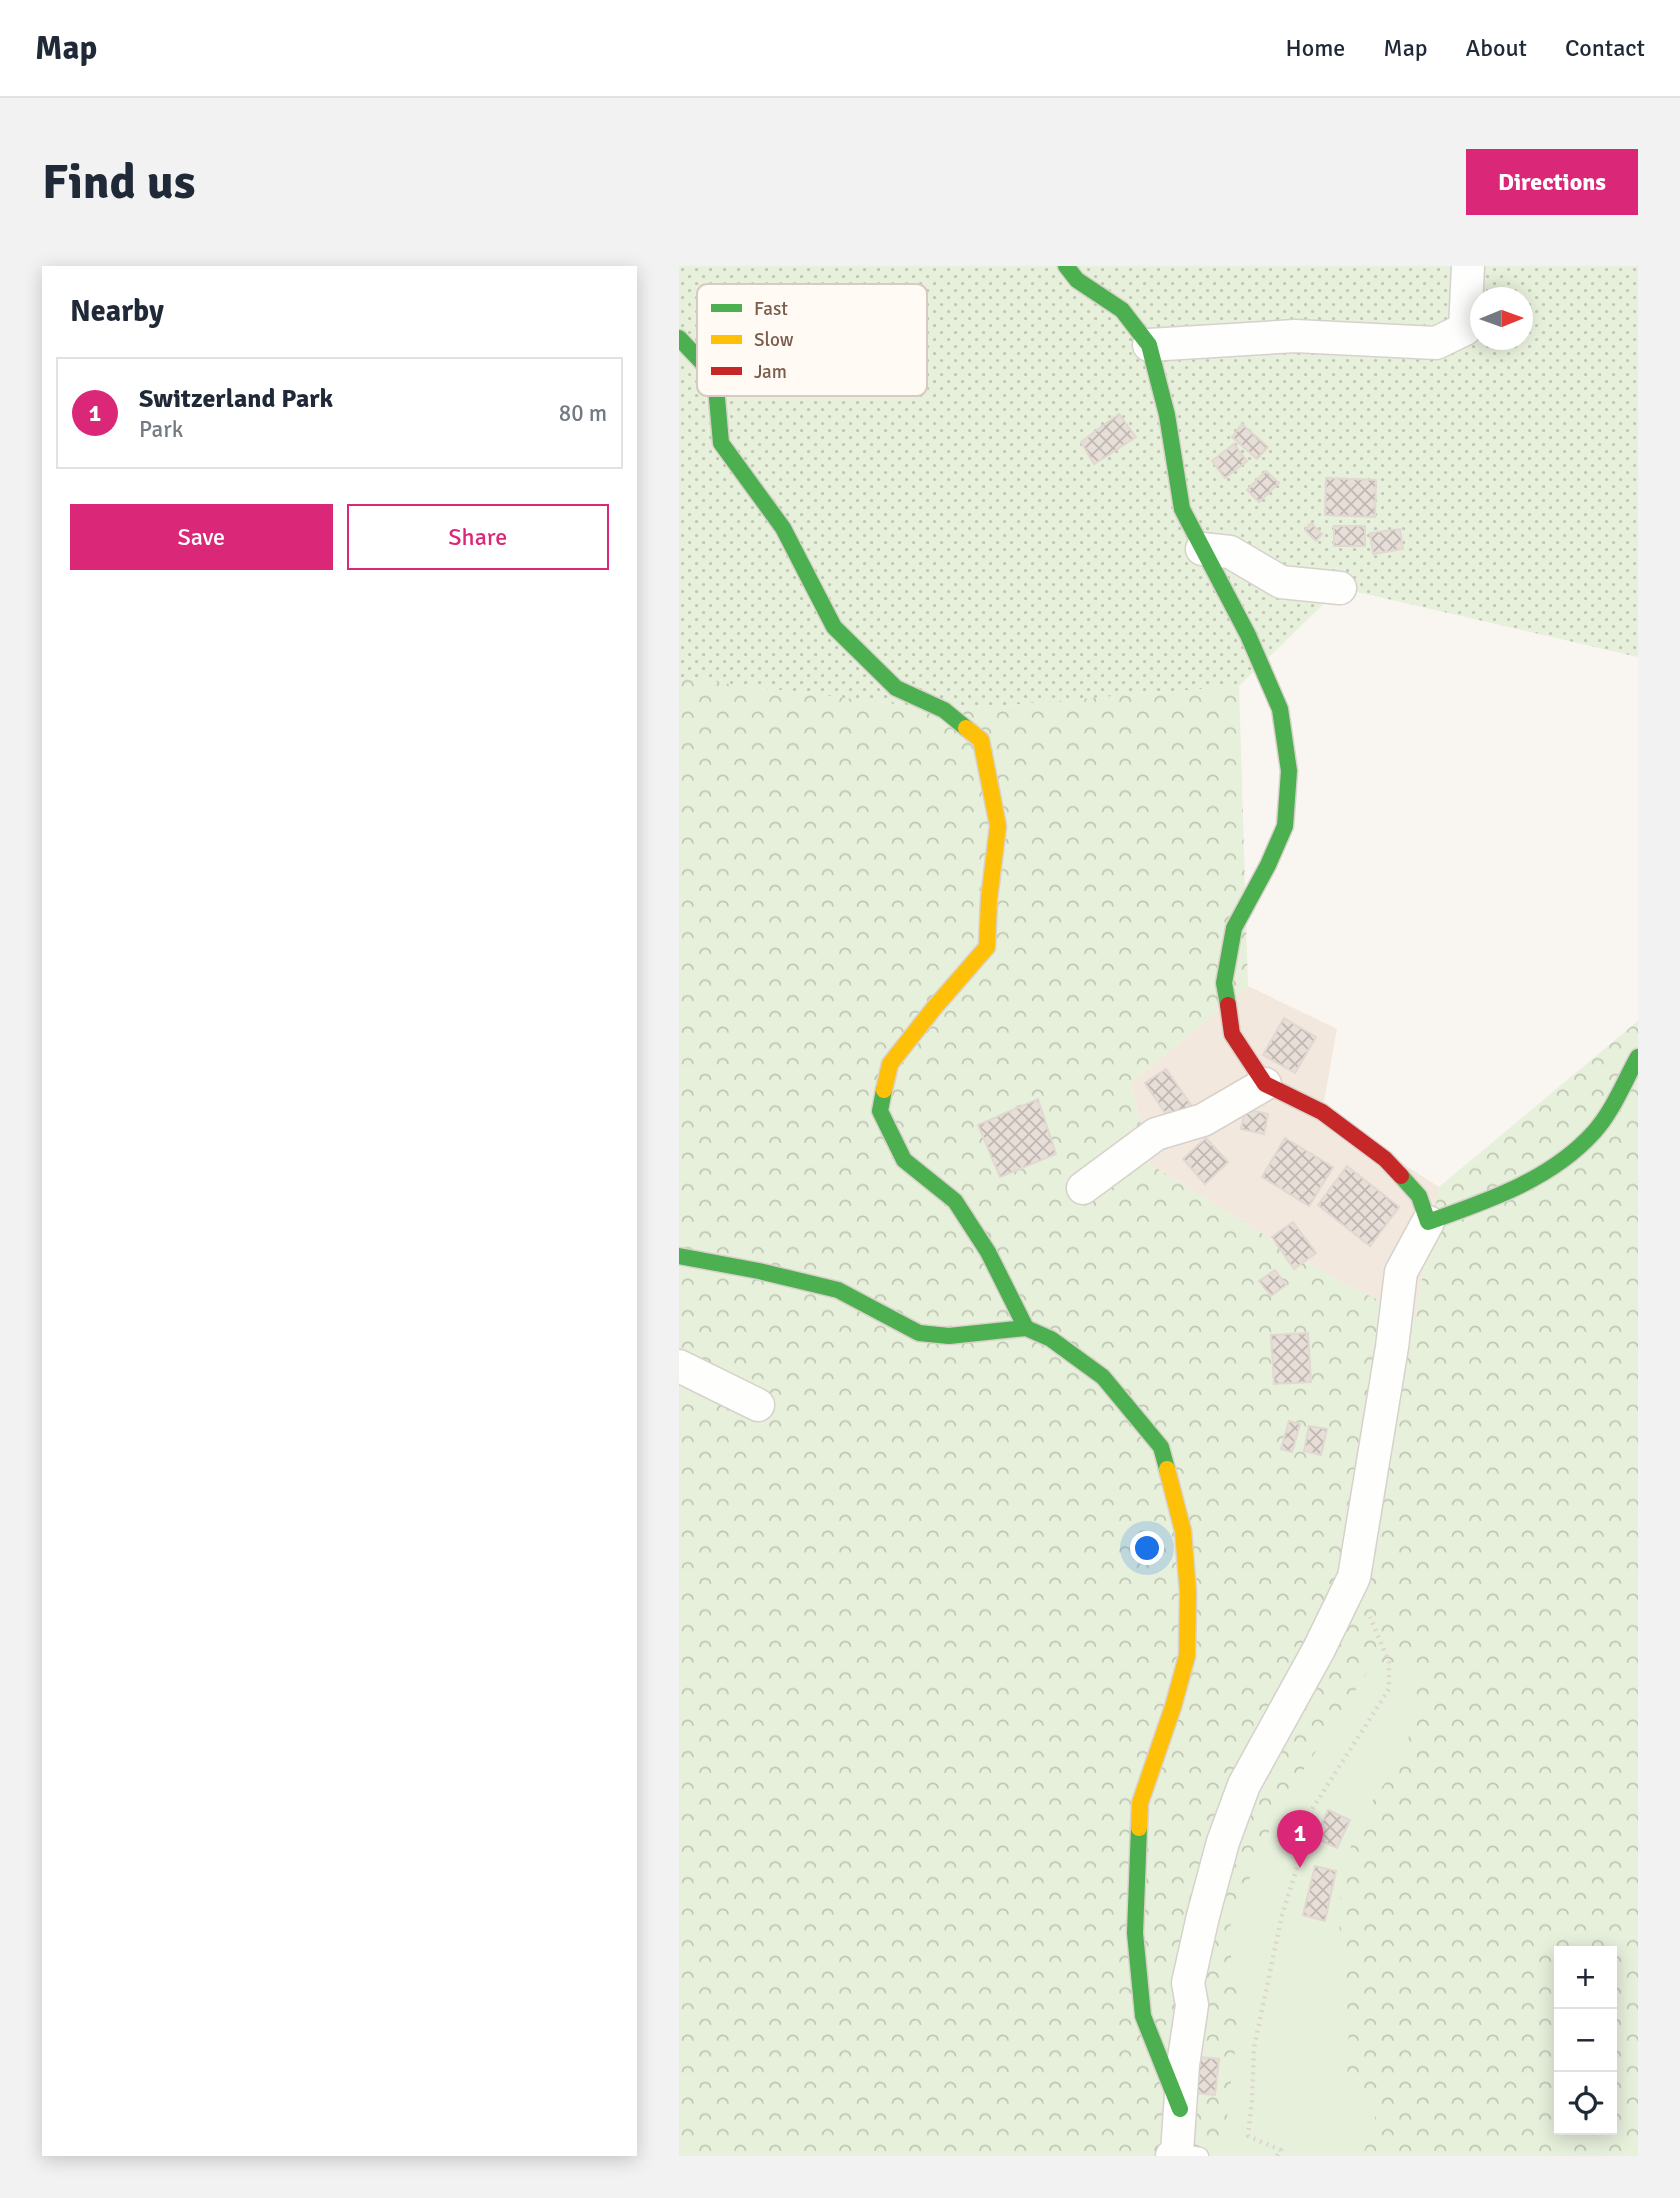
<!DOCTYPE html>
<meta charset="utf-8">
<style>
body{margin:0;font-family:Signika,sans-serif;background:#f2f2f3;color:#1f2937}
.controls{position:absolute;right:21px;bottom:21px;display:grid;overflow:hidden;border-radius:0px;box-shadow:0 4px 18px #0003}
.controls button{width:63px;height:63px;display:grid;place-items:center;padding:0;border:0;border-bottom:2px solid #e0e1e3;background:#fff;color:#1f2937;font:35px sans-serif}
.compass{position:absolute;left:791px;top:21px;width:63px;height:63px;border-radius:50%;background:#fff;box-shadow:0 4px 18px #0003;rotate:89deg}
.you{position:absolute;left:469px;top:1283px;width:24px;height:24px;margin:-18px;border:5px solid #fff;border-radius:50%;background:#1a73e8;box-shadow:0 0 0 10px #1a73e833}
.badge{display:grid;place-items:center;width:46px;height:46px;border-radius:50%;background:#db2777;color:#fff;font-size:23px;font-weight:700}
.pin{position:absolute;translate:-50% -58px;filter:drop-shadow(0 2px 4px #0008)}
.pin::after{content:'';position:absolute;top:37px;width:24px;height:21px;background:inherit;clip-path:polygon(0 0,100% 0,50% 100%)}
.list{margin:0;padding:0;list-style:none}
h2{display:flex;justify-content:space-between;align-items:center;height:91px;margin:0;padding:0 28px;font-size:30px}
h2 small{font-size:23px;font-weight:400;color:#747a83}
.list li{display:grid;grid-template-columns:46px 1fr auto;gap:21px;align-items:center;box-sizing:border-box;height:112px;margin:0 14px 14px;padding:0 14px;border:2px solid #e0e1e3;border-radius:0px}
.list b{display:block;font-size:26px;white-space:nowrap}
.list p{margin:0;font-size:23px;white-space:nowrap;color:#747a83}
.list em{font-size:23px;font-style:normal;color:#747a83}
.actions{display:flex;gap:14px;padding:21px 28px}
.actions a{flex:1;padding:16px 0;border:2px solid #db2777;border-radius:0px;text-align:center;font-size:24px;color:#db2777}
.actions .main{background:#db2777;color:#fff}
.icon{flex:none;width:38px;height:38px;fill:none;stroke:currentColor;stroke-width:2;stroke-linecap:round;stroke-linejoin:round}
.map{position:relative;flex:none;width:959px;height:1890px;overflow:hidden;border-radius:0px}
header{display:flex;align-items:center;gap:42px;box-sizing:border-box;height:98px;padding:0 35px;background:#fff;border-bottom:2px solid #e0e1e3}
header strong{font-size:33px}
nav{display:flex;gap:38px;margin-inline-start:auto;font-size:24px}
.intro{display:flex;align-items:center;justify-content:space-between;box-sizing:border-box;height:168px;padding:0 42px}
h1{margin:0;font-size:49px}
.button{padding:18px 32px;border-radius:0px;background:#db2777;color:#fff;font-size:24px;font-weight:700}
main{display:flex;gap:42px;padding:0 42px}
aside{flex:1;background:#fff;border-radius:0px;box-shadow:0 4px 18px #0003}
.map>svg:first-child{display:block}
.residential{fill:#f2e8de}
.grass{fill:url(#grass-dots);fill-rule:evenodd}
.forest{fill:url(#forest-crowns);fill-rule:evenodd}
.green{fill:#e7f0db}
.building{fill:url(#building-cross-hatch);stroke:#e2d8d2;stroke-width:2}
.lines{fill:none;stroke-linecap:round;stroke-linejoin:round}
.lane-casing{stroke:#d7d1cb;stroke-width:19}
.street-casing{stroke:#d7d1cb;stroke-width:35}
.fast-casing{stroke:#d9d2cb;stroke-width:19}
.slow-casing{stroke:#d9d2cb;stroke-width:19}
.jam-casing{stroke:#d9d2cb;stroke-width:19}
.path{stroke:#dcd5d0;stroke-width:4.5;stroke-dasharray:2 5;stroke-linecap:butt}
.lane{stroke:#fefefd;stroke-width:16}
.street{stroke:#fefefd;stroke-width:32}
.fast{stroke:#4caf50;stroke-width:16}
.slow{stroke:#ffc107;stroke-width:16}
.jam{stroke:#c62828;stroke-width:16}
.key{fill:#fffaf3;stroke:#d7cbc1;stroke-width:2}
.key-label{font-size:19px;fill:#7a5c4d}
</style>
<header>
<strong>Map</strong>
<nav><a>Home</a><a>Map</a><a>About</a><a>Contact</a></nav>
</header>
<div class="intro"><h1>Find us</h1><a class="button">Directions</a></div>
<main>
<aside>
<h2>Nearby<small></small></h2>
<ul class="list">
<li><span class="badge">1</span><div><b>Switzerland Park</b><p>Park</p></div><em>80 m</em></li>
</ul>
<div class="actions"><a class="main">Save</a><a>Share</a></div>
</aside>
<div class="map">
<svg width="959" height="1890" viewBox="0 0 959 1890">
<defs>
<pattern id="grass-dots" width="8" height="8" patternUnits="userSpaceOnUse" patternTransform="scale(1.75)"><rect width="8" height="8" fill="#e7f0db"/><path d="M2 2h.1M6 6h.1" fill="none" stroke="#c0c6b4" stroke-width="1.8" stroke-linecap="round"/></pattern>
<pattern id="forest-crowns" width="20" height="18" patternUnits="userSpaceOnUse" patternTransform="scale(1.75)"><rect width="20" height="18" fill="#e7f0db"/><path d="M2 6a3 3 0 1 1 6 0M12 15a3 3 0 1 1 6 0" fill="none" stroke="#c0c6b4"/></pattern>
<pattern id="building-cross-hatch" width="8" height="8" patternUnits="userSpaceOnUse" patternTransform="scale(1.75)"><rect width="8" height="8" fill="#e6ded7"/><path d="M0 0l8 8M0 8l8-8" fill="none" stroke="#bfb7b1"/></pattern>
</defs>
<rect width="100%" height="100%" fill="#f9f5f0"/>
<path class="residential" d="M569 720 658 763 643 846 760 921 736 1053 656 1013 471 898 452 817Z"/>
<path class="grass" d="M0 0H959V391L661 322 560 420 265 444 0 412ZM802 32H844V74H802Z"/>
<path class="forest" d="M0 412 265 444 560 420 569 720 452 817 471 898 656 1013 736 1052 760 921 959 755V1890H0ZM880 1685H933V1864H880Z"/>
<path class="green" d="M695 1396H738L737 1425 727 1488 676 1559 659 1646 670 1757 668 1815 698 1846 684 1890H544L554 1797 565 1728 546 1673 599 1543Z"/>
<g class="building">
<path d="M440 148 457 171 415 198 402 176Z"/>
<path d="M563 158 589 181 578 193 553 171Z"/>
<path d="M555 178 568 195 546 212 533 195Z"/>
<path d="M587 205 600 217 580 236 568 224Z"/>
<path d="M647 212 697 214 696 251 646 249Z"/>
<path d="M632 257 643 268 637 275 626 264Z"/>
<rect x="655" y="260" width="31" height="20"/>
<path d="M721 263 724 283 694 288 691 267Z"/>
<path d="M605 752 637 771 616 807 584 789Z"/>
<path d="M487 803 512 839 490 853 466 817Z"/>
<path d="M359 833 377 888 321 911 299 859Z"/>
<path d="M566 843 589 848 585 868 562 863Z"/>
<path d="M527 872 549 896 526 918 504 893Z"/>
<path d="M606 872 654 901 630 940 583 911Z"/>
<path d="M668 900 720 941 691 980 639 939Z"/>
<path d="M614 956 637 987 615 1003 593 971Z"/>
<path d="M596 1004 607 1019 592 1030 580 1015Z"/>
<path d="M629 1067 632 1116 595 1118 592 1069Z"/>
<path d="M610 1155 621 1158 613 1186 602 1183Z"/>
<path d="M630 1160 648 1163 642 1189 625 1185Z"/>
<path d="M649 1544 671 1554 658 1582 636 1572Z"/>
<path d="M636 1600 657 1605 646 1655 624 1649Z"/>
<path d="M511 1790 540 1793 536 1829 507 1826Z"/>
</g>
<g class="lines">
<g class="lane-casing">
<path id="lane" d="M498 1886 521 1890"/>
</g>
<g class="street-casing">
<g id="street">
<path d="M470 79 616 70 757 77 786 63 789 0"/>
<path d="M523 283 551 286 602 316 661 322"/>
<path d="M404 922 477 868 524 854 586 818"/>
<path d="M0 1100 79 1139"/>
<path d="M493 1890 498 1886 504 1799 513 1739 509 1717 524 1650 544 1576 565 1519 640 1383 675 1311 713 1081 722 1006 749 956"/>
</g>
</g>
<g class="fast-casing">
<g id="fast">
<path d="M387 0 398 14 443 44 470 79 488 149 503 243 569 369 601 443 610 505 606 560 589 599 555 662 545 717 549 739"/>
<path d="M0 72 36 110 42 177 104 262 155 361 217 422 265 444 287 462"/>
<path d="M205 824 201 845 225 894 276 935 309 986 347 1062"/>
<path d="M722 910 740 930 749 956C808 935 872 914 915 866 934 845 945 816 959 791"/>
<path d="M0 990 80 1005 159 1024 240 1067 270 1070 347 1062 372 1073 424 1111 482 1181 488 1203"/>
<path d="M460 1562 456 1667 464 1750 501 1843"/>
</g>
</g>
<g class="slow-casing">
<g id="slow">
<path d="M205 824 211 798 255 742 308 681 310 633 319 560 302 474 287 462"/>
<path d="M460 1562 461 1537 494 1441 508 1390 509 1326 504 1265 488 1203"/>
</g>
</g>
<g class="jam-casing">
<path id="jam" d="M549 739 553 768 586 818 643 846 706 893 722 910"/>
</g>
<path class="path" d="M598 1890 602 1884 569 1870 573 1834 575 1782 603 1649 618 1602 630 1548 710 1423V1396L691 1351"/>
<use href="#lane" class="lane"/>
<use href="#street" class="street"/>
<use href="#fast" class="fast"/>
<use href="#slow" class="slow"/>
<use href="#jam" class="jam"/>
</g>
<rect x="18" y="18" width="230" height="112" rx="10" class="key"/>
<rect x="32" y="38" width="31" height="8" fill="#4caf50"/>
<rect x="32" y="69" width="31" height="9" fill="#ffc107"/>
<rect x="32" y="101" width="31" height="8" fill="#c62828"/>
<g class="key-label">
<text x="75" y="49">Fast</text>
<text x="75" y="80">Slow</text>
<text x="75" y="112">Jam</text>
</g>
</svg>
<div class="controls">
<button>+</button>
<button>−</button>
<button><svg class="icon" aria-label="locate" viewBox="0 0 24 24"><circle cx="12" cy="12" r="6"/><path d="M12 2v4M12 18v4M2 12h4M18 12h4"/></svg></button>
</div>
<svg class="compass" viewBox="-18 -18 36 36"><path d="M0-13l5 13h-10z" fill="#e53935"/><path d="M0 13l5-13h-10z" fill="#747a83"/></svg>
<div class="you"></div>
<div class="pin badge" style="left:621px;top:1602px">1</div>
</div>
</main>
